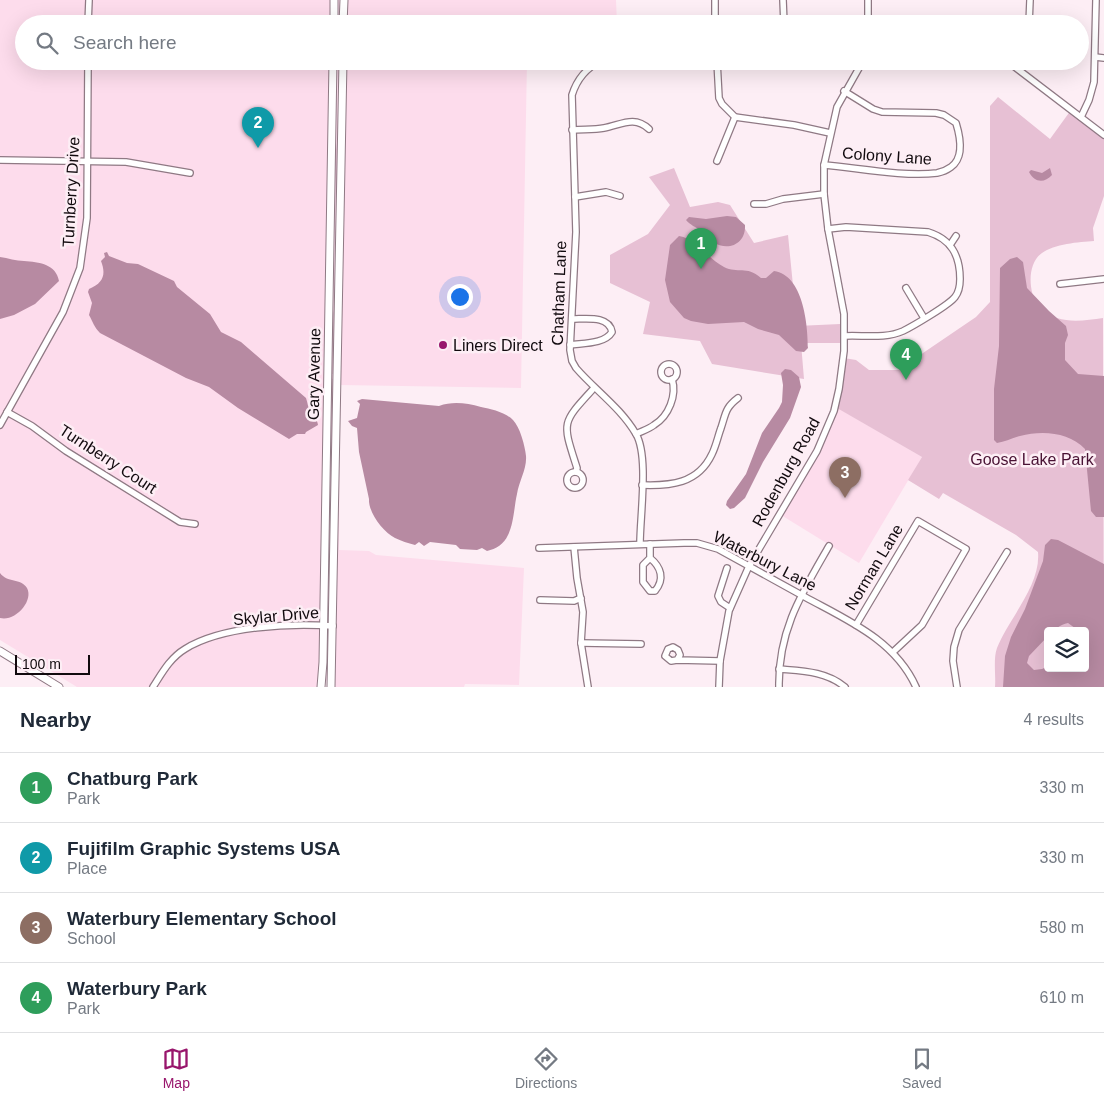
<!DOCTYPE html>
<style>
body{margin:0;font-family:Arial,sans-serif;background:#f6f6f7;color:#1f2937}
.controls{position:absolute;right:15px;bottom:15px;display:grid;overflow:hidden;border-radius:5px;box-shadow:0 5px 20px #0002}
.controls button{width:45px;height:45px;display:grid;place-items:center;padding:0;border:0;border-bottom:1px solid #e0e1e3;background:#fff;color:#1f2937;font:25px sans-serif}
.scale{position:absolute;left:15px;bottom:12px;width:75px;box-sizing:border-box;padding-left:5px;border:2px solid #110a0e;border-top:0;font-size:14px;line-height:18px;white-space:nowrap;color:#110a0e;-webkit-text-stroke:4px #fdeef5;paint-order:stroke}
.you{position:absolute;left:459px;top:296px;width:18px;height:18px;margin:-12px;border:4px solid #fff;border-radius:50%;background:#1a73e8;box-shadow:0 0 0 8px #1a73e833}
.badge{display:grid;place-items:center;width:32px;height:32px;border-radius:50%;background:#98166c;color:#fff;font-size:16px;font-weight:700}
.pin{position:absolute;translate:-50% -41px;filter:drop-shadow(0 1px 2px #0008)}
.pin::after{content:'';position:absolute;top:26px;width:18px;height:15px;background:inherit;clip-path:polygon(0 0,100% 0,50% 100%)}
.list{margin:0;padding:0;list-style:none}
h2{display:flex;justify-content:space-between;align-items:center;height:65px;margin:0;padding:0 20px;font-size:21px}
h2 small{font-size:16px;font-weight:400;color:#747a83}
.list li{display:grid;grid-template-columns:32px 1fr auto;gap:15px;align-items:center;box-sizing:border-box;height:70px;padding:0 20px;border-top:1px solid #e0e1e3}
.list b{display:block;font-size:19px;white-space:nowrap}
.list p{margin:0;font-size:16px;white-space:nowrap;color:#747a83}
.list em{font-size:16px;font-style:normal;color:#747a83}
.icon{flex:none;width:28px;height:28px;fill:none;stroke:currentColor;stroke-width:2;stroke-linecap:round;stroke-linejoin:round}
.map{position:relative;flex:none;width:1104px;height:687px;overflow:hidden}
.search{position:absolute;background:#fff;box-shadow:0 5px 20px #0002;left:15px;right:15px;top:15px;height:55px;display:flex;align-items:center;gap:12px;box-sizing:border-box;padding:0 18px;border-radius:28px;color:#747a83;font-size:19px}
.sheet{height:345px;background:#fff}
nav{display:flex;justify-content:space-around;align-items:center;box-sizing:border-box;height:70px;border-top:1px solid #e0e1e3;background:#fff;font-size:14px;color:#747a83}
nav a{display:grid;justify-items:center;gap:2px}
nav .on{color:#98166c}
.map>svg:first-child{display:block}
.built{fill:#fddcec}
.green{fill:#e7c0d4;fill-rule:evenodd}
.water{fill:#b78aa2;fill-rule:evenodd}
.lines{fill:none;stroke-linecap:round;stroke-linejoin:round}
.minor-casing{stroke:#8f7984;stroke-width:8}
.major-casing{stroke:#8f7984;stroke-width:9}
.minor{stroke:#fff;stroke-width:5.5}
.major{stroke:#fff;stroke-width:7}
.poi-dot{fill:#98166c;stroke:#fdeef5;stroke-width:2}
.labels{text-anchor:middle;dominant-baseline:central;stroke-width:5;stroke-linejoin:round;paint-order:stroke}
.street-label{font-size:16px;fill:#110a0e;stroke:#fdeef5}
.poi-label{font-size:16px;fill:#110a0e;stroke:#fdeef5;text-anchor:start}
.park-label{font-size:16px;fill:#491234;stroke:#fdeef5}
</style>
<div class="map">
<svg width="1104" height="687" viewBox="0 0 1104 687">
<rect width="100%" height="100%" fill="#fdeef5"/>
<g class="built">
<path d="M0 0H616L617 24H24V61H527L521 388 340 385 339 550 369 551 376 555 524 568 519 685 465 684 464 687H334V681L318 680 317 687H77L0 640Z"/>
<path d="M561 61H592L581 71Z"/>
<path d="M836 407 922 457 859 563 781 515Z"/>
</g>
<g class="green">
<path d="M998 97 1050 139 1071 110 1104 135V196L1093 228 1094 241C1079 242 1054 244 1042 253 1027 263 1028 292 1038 306 1041 310 1052 316 1057 318 1072 323 1088 320 1103 318L1104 687H995C996 676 993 659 997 648 1009 618 1041 585 1038 552L1016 535 943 493 939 499 908 480 922 457 837 408 844 358 856 360 869 370H898L976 317 990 302V106ZM1048 631H1085V668H1048Z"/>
<path d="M337 143H338L336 220 335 157Z"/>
<path d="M674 168 690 207 718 202 730 205 754 243 788 235 797 326 840 324V343H801L804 379 712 364 700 341 643 334 650 302 610 283V255L648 234 670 205 649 177Z"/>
<path d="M335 306 334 374H331L332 317Z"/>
<path d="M331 379H334L329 598 328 559Z"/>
</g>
<g class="water">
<path d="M1050 168 1052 175C1044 184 1034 182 1029 172L1031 170 1042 173Z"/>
<path d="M727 216 736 217 745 225C746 244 728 252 713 242 708 240 705 234 701 231 696 227 690 225 686 220L689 217 706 219Z"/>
<path d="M679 236C697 239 708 259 724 267 738 274 746 265 761 278H766L774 271C803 275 808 324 808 348L804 352 796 351 779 335 758 329 744 322 708 324 691 321 684 318 670 302 665 280 670 245Z"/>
<path d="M107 252 109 256 127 263 138 264 174 281 177 287 210 314 221 332 241 342 306 398C308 404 308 409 312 414 315 419 317 419 318 425L306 432 305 434H297L289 439 238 408 209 387 186 378 100 333C94 327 93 322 89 315L92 303 88 292 89 289C104 283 106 274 101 261L105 257 104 253Z"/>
<path d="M0 257C8 258 16 261 24 261 39 262 56 264 59 281L35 304 14 315 0 319Z"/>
<path d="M1017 257 1023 262 1027 288 1049 311 1066 326 1068 335 1065 343V360L1078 374 1104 376V517H1096L1091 511 1085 449C1069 432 1042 430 1020 436 1012 438 1005 442 997 443L994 440V389L999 346 1000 268 1010 259Z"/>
<path d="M785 369 791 370 799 377 801 387 790 418 763 462 745 498 734 508 730 509 726 505 727 501 746 474 762 433 779 408 782 402 783 385 781 373Z"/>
<path d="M362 399 439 406C453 401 466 403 481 407 491 409 505 412 513 420 520 427 525 446 526 456 527 469 519 481 517 494 514 507 514 523 508 535 504 544 496 549 487 551L482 548 477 550 460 549 456 545 430 542 424 546 419 542 415 545C408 543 401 541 395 538 383 532 368 512 369 499L359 452 357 428 352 426 348 421 357 418 360 404 357 401Z"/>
<path d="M1051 539 1058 540 1104 564V687H1003L1005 656 1011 637 1025 609 1043 561 1045 545ZM1068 623 1079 631H1085V668H1048V666L1042 669 1034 670 1027 663 1029 656 1048 636V631C1055 631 1060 624 1068 623Z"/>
<path d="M0 573C7 583 21 578 27 588 34 601 15 622 0 618Z"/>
</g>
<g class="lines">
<g class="minor-casing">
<g id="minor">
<path d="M715 0V24"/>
<path d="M783 0 784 24"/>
<path d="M88 24 89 0"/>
<path d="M868 24V0"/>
<path d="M1029 24 1030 0"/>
<path d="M1095 57 1104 58"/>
<path d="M601 61C586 68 577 79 572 95L576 232 570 350 572 361 576 368C595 390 621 408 636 434 649 456 640 516 640 544"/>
<path d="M641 61 660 63 713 61"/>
<path d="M717 61 719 98 722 104 735 117 794 125 830 133"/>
<path d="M1007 61 1104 135"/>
<path d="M1020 70 1026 61"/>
<path d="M1081 117 1089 100 1094 82 1096 0"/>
<path d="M572 130C583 129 594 130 604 128 621 125 634 115 649 129"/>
<path d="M0 160 126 162 190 173"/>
<path d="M717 161 735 117"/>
<path d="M824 165C858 168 904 177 937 173 942 172 947 170 951 167 965 157 960 136 956 123L944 115 936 113 882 112 873 109 844 91"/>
<path d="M575 197 606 192 620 196"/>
<path d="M754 204H766L783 199 824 194"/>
<path d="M828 229 846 227 928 232C951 239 960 255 960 279 960 285 959 292 955 297 949 305 913 326 903 331 886 339 863 335 845 336"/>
<path d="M950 245 956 236"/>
<path d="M1060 284 1104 279"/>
<path d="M906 288 924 318"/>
<path d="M570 345C583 343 605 344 612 332 609 315 586 319 572 319"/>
<circle cx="669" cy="372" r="8"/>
<path d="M7 412 32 426 66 451 180 522 195 524"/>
<path d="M0 425 63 312 80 268 87 218 88 61"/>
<path d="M636 434C642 431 649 429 654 425 669 416 677 395 672 379"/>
<path d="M576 472 577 468C562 421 561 424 594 388"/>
<circle cx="575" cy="480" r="8"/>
<path d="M642 485C670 486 698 484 712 454 716 446 718 436 721 428 726 413 725 408 738 398"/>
<path d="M650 544V558L643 565V582L650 591H655C665 579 661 567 650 558"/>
<path d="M574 547 577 578 583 612 581 643 588 687"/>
<path d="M539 548 684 543H697L718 549C747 565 776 581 805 597 847 620 895 640 916 687"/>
<path d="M727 568 718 596 721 602 730 608"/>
<path d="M540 600 574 601 581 598"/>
<path d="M856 625 918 521 966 549 922 625 893 652"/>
<path d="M581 643 641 644"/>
<path d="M677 660 680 655 678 650 673 647 668 649 665 656 671 661 677 660 720 661"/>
<path d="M779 669C802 671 826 671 845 687"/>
<path d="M153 687C162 673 170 658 185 649 222 626 290 623 333 626"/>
<path d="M719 687 720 661 729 611 749 566 817 451 834 411 839 389 844 351V314L828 229 824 194V165L837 107 863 61"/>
<path d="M779 687C778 630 802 593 829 546"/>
<path d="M957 687 953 661 954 647 959 630 1007 552"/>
</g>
</g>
<g class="major-casing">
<g id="major">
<path d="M334 24V0"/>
<path d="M343 24 344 0"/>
<path d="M0 651 59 687"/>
<path d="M321 687 323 662 333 61"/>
<path d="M331 687 343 61"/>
</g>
</g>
<use href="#minor" class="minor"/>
<use href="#major" class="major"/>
</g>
<circle class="poi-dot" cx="443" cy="345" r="5"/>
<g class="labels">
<g class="street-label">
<text transform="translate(887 156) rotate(4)">Colony Lane</text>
<text transform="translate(71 192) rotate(-87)">Turnberry Drive</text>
<text transform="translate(559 293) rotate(-88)">Chatham Lane</text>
<text transform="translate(314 374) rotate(-89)">Gary Avenue</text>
<text transform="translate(108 459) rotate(33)">Turnberry Court</text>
<text transform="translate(786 472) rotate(-61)">Rodenburg Road</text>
<text transform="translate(765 561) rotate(27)">Waterbury Lane</text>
<text transform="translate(874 567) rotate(-59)">Norman Lane</text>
<text transform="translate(276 616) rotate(-5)">Skylar Drive</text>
</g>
<g class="poi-label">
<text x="453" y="345">Liners Direct</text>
</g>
<g class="park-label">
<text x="1032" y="459">Goose Lake Park</text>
</g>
</g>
</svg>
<div class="controls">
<button><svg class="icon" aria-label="layers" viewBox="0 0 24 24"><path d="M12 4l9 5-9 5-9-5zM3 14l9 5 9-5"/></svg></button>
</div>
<div class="scale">100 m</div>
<div class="you"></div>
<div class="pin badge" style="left:701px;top:269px;background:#2e9e5b">1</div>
<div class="pin badge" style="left:258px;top:148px;background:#0f9aa8">2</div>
<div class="pin badge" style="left:845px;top:498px;background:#8d6e63">3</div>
<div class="pin badge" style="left:906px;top:380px;background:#2e9e5b">4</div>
<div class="search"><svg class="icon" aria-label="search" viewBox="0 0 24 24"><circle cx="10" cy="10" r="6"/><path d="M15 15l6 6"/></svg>Search here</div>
</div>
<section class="sheet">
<h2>Nearby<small>4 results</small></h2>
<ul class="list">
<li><span class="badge" style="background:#2e9e5b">1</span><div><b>Chatburg Park</b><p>Park</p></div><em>330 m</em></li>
<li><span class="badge" style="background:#0f9aa8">2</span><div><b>Fujifilm Graphic Systems USA</b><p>Place</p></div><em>330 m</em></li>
<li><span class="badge" style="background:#8d6e63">3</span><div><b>Waterbury Elementary School</b><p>School</p></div><em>580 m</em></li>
<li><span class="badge" style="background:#2e9e5b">4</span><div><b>Waterbury Park</b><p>Park</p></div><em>610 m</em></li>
</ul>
</section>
<nav>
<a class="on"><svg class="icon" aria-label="map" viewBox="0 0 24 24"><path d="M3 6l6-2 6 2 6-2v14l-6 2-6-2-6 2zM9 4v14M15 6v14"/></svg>Map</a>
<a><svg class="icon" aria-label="directions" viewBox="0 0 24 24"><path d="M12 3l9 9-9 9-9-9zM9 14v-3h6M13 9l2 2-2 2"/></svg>Directions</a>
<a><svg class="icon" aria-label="saved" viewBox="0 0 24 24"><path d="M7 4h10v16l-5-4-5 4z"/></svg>Saved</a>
</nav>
